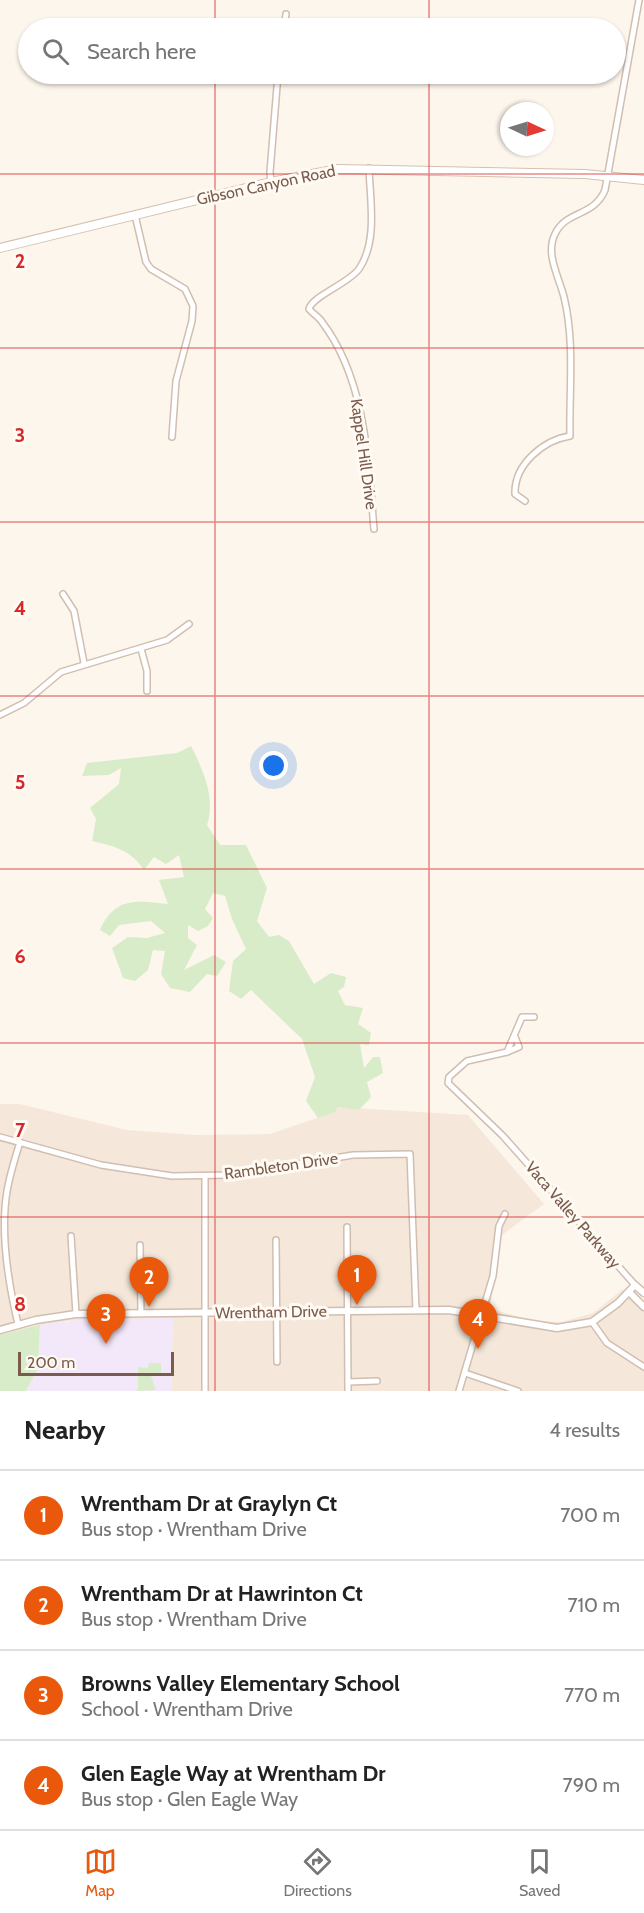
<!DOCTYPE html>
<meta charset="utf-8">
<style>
body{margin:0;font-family:Cabin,sans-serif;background:#f2f2f2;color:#222}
.compass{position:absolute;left:500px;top:102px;width:54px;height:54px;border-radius:50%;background:#fff;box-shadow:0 2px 4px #0004;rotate:94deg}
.scale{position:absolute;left:18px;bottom:15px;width:156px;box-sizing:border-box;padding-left:6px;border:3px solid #7a5c4d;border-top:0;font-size:16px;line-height:21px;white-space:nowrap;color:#7a5c4d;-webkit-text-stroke:4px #fffaf3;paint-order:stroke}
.you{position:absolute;left:274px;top:766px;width:21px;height:21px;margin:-15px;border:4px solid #fff;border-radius:50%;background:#1a73e8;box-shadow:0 0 0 9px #1a73e833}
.badge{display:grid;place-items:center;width:39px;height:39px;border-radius:50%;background:#ea580c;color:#fff;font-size:20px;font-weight:700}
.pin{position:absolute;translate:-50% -50px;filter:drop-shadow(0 2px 3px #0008)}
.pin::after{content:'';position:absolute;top:32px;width:21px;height:18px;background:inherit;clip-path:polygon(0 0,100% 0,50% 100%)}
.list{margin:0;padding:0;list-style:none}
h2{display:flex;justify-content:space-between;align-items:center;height:78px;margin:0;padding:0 24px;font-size:26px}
h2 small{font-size:20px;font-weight:400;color:#767676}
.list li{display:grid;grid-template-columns:39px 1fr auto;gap:18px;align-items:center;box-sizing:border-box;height:90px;padding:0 24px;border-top:2px solid #e0e0e0}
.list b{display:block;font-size:22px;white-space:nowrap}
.list p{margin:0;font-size:20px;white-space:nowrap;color:#767676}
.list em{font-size:20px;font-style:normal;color:#767676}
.icon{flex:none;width:33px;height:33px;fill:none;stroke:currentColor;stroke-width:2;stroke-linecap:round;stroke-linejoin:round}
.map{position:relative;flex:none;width:644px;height:1391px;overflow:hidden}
.search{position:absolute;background:#fff;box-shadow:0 2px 4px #0004;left:18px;right:18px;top:18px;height:66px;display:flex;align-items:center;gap:15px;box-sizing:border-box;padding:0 21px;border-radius:33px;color:#767676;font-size:22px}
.sheet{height:438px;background:#fff}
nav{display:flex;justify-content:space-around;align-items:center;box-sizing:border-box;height:84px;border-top:2px solid #e0e0e0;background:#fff;font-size:16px;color:#767676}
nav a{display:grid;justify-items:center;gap:3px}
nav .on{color:#ea580c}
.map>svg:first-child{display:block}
.residential{fill:#f5e8da}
.education{fill:#f3e8fa}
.green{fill:#d8ecc9}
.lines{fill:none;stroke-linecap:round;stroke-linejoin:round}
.minor-casing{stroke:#d1beb0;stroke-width:8}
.tertiary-casing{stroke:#d1beb0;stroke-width:9}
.secondary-casing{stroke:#d6c0b0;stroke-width:10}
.minor{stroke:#fff;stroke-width:5}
.tertiary{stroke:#fff;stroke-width:6}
.secondary{stroke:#fff;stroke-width:8}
.grid{fill:none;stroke:#d62828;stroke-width:1.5;stroke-opacity:0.55}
.labels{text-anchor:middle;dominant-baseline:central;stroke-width:6;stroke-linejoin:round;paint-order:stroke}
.street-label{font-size:16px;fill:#7a5c4d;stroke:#fffaf3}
.grid-label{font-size:20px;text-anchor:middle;font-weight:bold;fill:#d62828;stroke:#fffaf3;stroke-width:6;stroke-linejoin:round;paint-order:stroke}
</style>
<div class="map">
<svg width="644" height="1391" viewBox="0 0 644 1391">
<rect width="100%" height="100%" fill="#fdf6ec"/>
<path class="residential" d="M0 1104H20L127 1130 196 1135 270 1134 334 1112 338 1107 468 1115 544 1204 502 1235 490 1309 535 1321 562 1322 593 1313 623 1289 644 1312V1391H171L173 1318 66 1321 0 1335Z"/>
<path class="education" d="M173 1318 171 1391H26L38 1368 40 1325 80 1320Z"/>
<g class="green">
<path d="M191 746C203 770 216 798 207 825L220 845H246L267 888 257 921 269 937 279 935 289 941 314 984 331 973 346 977 344 987 338 991 345 1005 363 1008 358 1024 371 1033 369 1045 360 1044 364 1068 373 1057H380L383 1073 367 1082 371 1097 359 1110 338 1107 335 1112 318 1118 306 1101 315 1077 302 1039 251 990 241 999 229 991 233 961 246 949 232 919 225 896 213 893 205 909 213 918 208 926 198 931 188 925V938L197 945 184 970 214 955 226 962 217 976 207 974 190 992 170 988 161 974 165 951 153 950 148 970 135 981 123 978 112 948 128 937 147 938 165 933 151 921 119 925 110 936 100 930C115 896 137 901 168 904L159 880 184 877 179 855 166 864 154 857 144 870C131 850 114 846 92 841L96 819 90 808 119 784 121 768 109 775 82 776 87 763 177 753Z"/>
<path d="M40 1325 38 1368 26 1391H0V1335Z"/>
<path d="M149 1363H161V1375L151 1376 156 1390 136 1391 138 1388V1367L148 1368Z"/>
</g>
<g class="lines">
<g class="minor-casing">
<g id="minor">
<path d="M284 28 286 14"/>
<path d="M369 168C370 200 378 241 359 269 348 284 312 296 309 309 313 314 319 317 322 322 366 380 368 460 374 529"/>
<path d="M271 182 270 172 278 74"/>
<path d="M135 215 146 262 151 269 185 289 193 306 192 321 176 381 172 437"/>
<path d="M525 501 515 494C514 464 544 440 570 436 569 390 575 342 564 297 559 277 545 254 555 234 566 210 594 217 605 190L639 0"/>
<path d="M63 594 74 611 84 663"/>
<path d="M141 649 147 671V691"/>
<path d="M0 715 24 703 61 672 167 640 189 624"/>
<path d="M534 1017H522L507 1052 467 1061 449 1077 448 1083 503 1136 635 1285"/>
<path d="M507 1052 519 1047 515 1037"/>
<path d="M0 1137 101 1165 172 1176 230 1175 353 1155 410 1154 416 1310"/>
<path d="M205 1176V1391"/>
<path d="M347 1227 348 1391"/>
<path d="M71 1236 76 1314"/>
<path d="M276 1240 277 1362"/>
<path d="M140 1245 141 1313"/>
<path d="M592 1322 607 1343 644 1367"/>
<path d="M18 1324C8 1282 0 1234 7 1191 10 1174 15 1158 20 1142"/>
<path d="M465 1373 518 1391"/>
<path d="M348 1382 377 1381"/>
<path d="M459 1391 493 1276 499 1226 505 1214"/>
</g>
</g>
<g class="tertiary-casing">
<g id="tertiary">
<path d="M629 1292 644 1307"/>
<path d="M0 1330 36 1320 76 1314 449 1310 557 1328 592 1322 618 1303 635 1285 644 1293"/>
</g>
</g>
<g class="secondary-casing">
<path id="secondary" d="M0 248 271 182 338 169 585 174 644 180"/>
</g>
<use href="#minor" class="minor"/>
<use href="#tertiary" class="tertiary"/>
<use href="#secondary" class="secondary"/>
</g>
<path class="grid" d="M215 0V28M429 0V28M215 74V1391M429 74V1391M0 174H644M0 348H644M0 522H644M0 696H644M0 869H644M0 1043H644M0 1217H644"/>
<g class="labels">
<g class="street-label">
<text transform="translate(266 185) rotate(-12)">Gibson Canyon Road</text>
<text transform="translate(364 454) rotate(82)">Kappel Hill Drive</text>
<text transform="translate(281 1166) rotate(-8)">Rambleton Drive</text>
<text transform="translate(573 1215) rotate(49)">Vaca Valley Parkway</text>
<text transform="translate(271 1312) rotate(-1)">Wrentham Drive</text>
</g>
</g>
<g class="grid-label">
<text x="20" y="268">2</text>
<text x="20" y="442">3</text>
<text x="20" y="615">4</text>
<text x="20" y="789">5</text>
<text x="20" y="963">6</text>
<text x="20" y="1137">7</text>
<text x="20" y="1311">8</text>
</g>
</svg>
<svg class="compass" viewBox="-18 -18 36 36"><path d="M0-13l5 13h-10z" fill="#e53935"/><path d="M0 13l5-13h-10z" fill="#767676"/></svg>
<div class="scale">200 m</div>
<div class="you"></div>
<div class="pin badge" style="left:357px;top:1305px">1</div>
<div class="pin badge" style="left:149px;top:1307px">2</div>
<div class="pin badge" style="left:106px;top:1344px">3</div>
<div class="pin badge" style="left:478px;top:1349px">4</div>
<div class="search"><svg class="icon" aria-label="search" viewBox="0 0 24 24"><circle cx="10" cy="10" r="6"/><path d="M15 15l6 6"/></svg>Search here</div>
</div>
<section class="sheet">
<h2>Nearby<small>4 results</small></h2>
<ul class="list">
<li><span class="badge">1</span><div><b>Wrentham Dr at Graylyn Ct</b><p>Bus stop · Wrentham Drive</p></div><em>700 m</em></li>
<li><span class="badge">2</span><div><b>Wrentham Dr at Hawrinton Ct</b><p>Bus stop · Wrentham Drive</p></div><em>710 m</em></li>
<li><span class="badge">3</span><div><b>Browns Valley Elementary School</b><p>School · Wrentham Drive</p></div><em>770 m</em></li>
<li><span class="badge">4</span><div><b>Glen Eagle Way at Wrentham Dr</b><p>Bus stop · Glen Eagle Way</p></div><em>790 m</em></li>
</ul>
</section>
<nav>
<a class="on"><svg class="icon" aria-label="map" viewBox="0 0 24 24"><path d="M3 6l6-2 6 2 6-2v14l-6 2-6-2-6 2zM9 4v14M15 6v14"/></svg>Map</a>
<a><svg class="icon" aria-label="directions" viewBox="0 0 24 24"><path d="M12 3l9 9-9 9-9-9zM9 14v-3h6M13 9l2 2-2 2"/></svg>Directions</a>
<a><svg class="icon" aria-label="saved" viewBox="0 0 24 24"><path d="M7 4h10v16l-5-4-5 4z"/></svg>Saved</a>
</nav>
